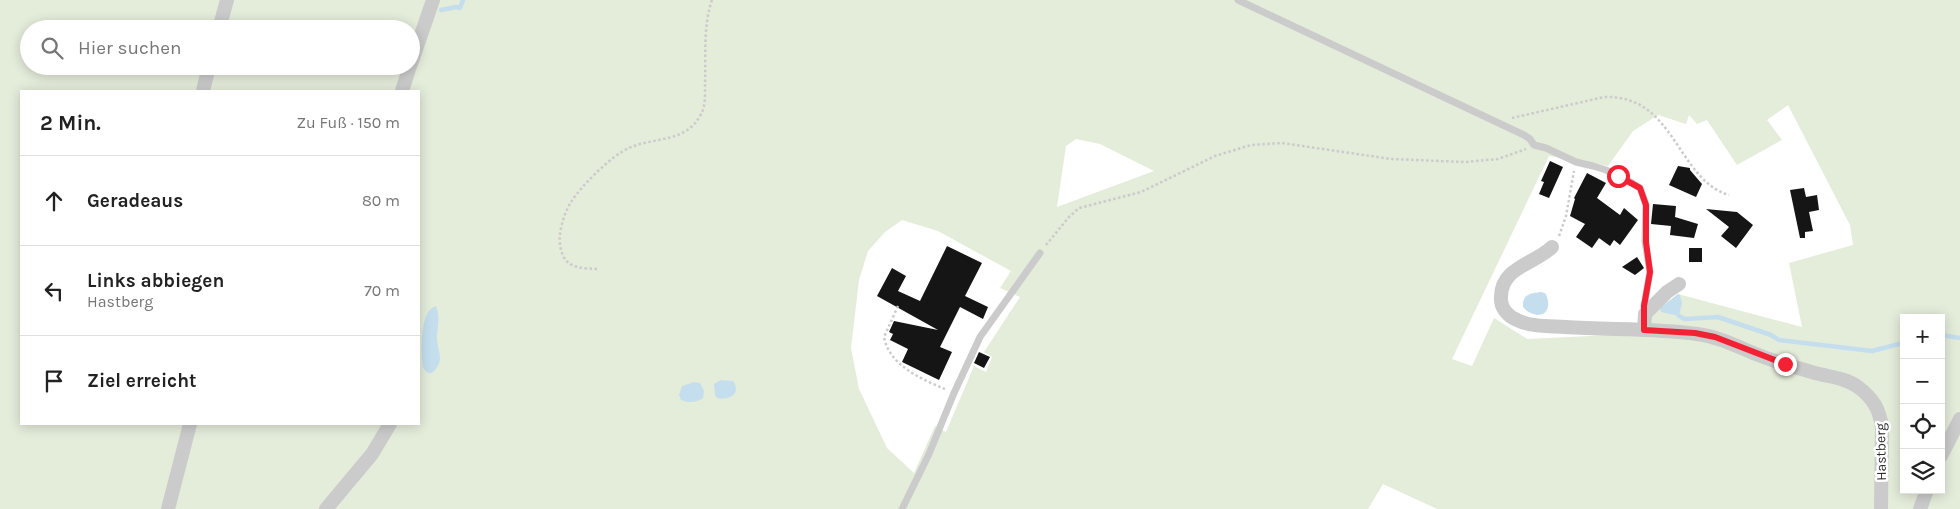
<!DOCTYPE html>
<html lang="de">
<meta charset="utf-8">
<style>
body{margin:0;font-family:Karla,sans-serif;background:#f2f2f2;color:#222}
.controls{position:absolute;right:15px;bottom:15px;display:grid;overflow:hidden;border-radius:0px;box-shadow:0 2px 12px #0003}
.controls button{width:45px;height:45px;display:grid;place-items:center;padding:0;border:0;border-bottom:1px solid #e0e0e0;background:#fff;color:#222;font:25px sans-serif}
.stop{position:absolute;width:15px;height:15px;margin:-11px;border:4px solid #f22234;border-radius:50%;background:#fff}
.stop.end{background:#f22234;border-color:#fff;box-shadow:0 1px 5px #0008}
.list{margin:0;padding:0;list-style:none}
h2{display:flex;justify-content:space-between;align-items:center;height:65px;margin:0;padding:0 20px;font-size:21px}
h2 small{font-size:16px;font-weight:400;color:#767676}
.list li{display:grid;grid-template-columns:32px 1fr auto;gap:15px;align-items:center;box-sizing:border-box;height:90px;padding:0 20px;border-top:1px solid #e0e0e0}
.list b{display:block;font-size:19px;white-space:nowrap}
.list p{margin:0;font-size:16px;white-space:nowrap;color:#767676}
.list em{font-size:16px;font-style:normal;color:#767676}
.icon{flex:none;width:28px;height:28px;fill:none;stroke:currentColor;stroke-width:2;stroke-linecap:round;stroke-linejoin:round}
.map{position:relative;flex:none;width:1960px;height:509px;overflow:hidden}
.search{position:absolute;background:#fff;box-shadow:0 2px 12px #0003;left:20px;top:20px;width:400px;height:55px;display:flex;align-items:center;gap:12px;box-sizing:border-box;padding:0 18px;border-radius:28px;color:#767676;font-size:19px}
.panel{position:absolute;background:#fff;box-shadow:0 2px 12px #0003;left:20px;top:90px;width:400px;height:335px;border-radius:0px}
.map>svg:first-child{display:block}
.green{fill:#e4ecda;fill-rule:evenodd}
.water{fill:#c4deee}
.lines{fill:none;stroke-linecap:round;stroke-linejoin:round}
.stream{stroke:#c4deee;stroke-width:4.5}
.building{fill:#151515}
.path{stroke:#cbcbcb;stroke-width:2.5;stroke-dasharray:2.5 2.5;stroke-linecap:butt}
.service{stroke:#cbcbcb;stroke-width:7}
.minor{stroke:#cbcbcb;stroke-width:14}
.route{stroke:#f22234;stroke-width:6}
.labels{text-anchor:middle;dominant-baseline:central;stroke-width:5;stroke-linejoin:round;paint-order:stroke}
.street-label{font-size:14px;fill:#2e2e2e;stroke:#fff}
</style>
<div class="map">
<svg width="1960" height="509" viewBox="0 0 1960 509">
<rect width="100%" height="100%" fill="#fff"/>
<path class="green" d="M0 0H1960V509H1437L1383 484 1368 509H0ZM29 29H411V66H29ZM21 91H419V424H21ZM1788 105 1850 225 1853 245 1789 263 1802 327 1678 294 1660 308 1633 334 1527 339 1494 318 1472 366 1452 359 1549 156 1608 166 1633 131 1658 115 1686 124 1689 115 1697 124 1707 120 1737 165 1782 140 1767 120ZM1076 139 1100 144 1154 171 1057 207 1066 146ZM902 220 938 231 1011 271 1000 288 1020 297 984 352 992 357 986 372 974 366 946 432 935 426 914 473 887 448 859 389 851 348 859 280 868 251 885 232ZM1904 318H1941V490H1904Z"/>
<g class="water">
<path d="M1542 292 1546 294C1547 298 1549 302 1548 306 1546 320 1529 315 1523 307 1522 294 1531 293 1542 292Z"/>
<path d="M1678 294 1680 295 1682 303 1679 316 1661 312 1660 308Z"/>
<path d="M436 306C440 316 438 325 437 335 436 350 447 360 432 373H428L423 368C421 354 419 310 436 306Z"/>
<path d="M721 380 733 381C742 394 728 401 717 398L715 395 714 384Z"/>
<path d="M694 382 700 383 704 391 703 398C696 403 688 403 681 400L679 395 682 386Z"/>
</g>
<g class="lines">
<g class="stream">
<path d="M441 10 456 7 460 8 463 0"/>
<path d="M1679 316 1685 319 1718 317 1771 335 1779 340 1872 351 1899 344H1904"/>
<path d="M1941 335 1960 338"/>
</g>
</g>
<g class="building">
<path d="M1550 161 1563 167 1549 198 1539 194 1544 182 1541 181Z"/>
<path d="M1678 166 1690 168V170L1702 184 1696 197 1669 185Z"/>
<path d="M1587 173 1606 183 1597 198 1620 215 1624 208 1638 220 1620 245 1614 240 1610 246 1599 238 1592 248 1576 237 1585 224 1570 216 1575 199 1574 198Z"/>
<path d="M1804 188 1806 197 1817 195 1819 210 1809 212 1813 231 1805 232V238H1800L1790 190Z"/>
<path d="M1653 204 1676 206 1675 217 1698 224 1694 238 1670 235 1671 226 1651 224Z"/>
<path d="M1706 209 1737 212 1753 225 1736 248 1721 236 1729 227Z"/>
<path d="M947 246 982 263 965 296 988 307 983 319 960 307 940 347 952 352 939 380 902 362 908 349 890 340 893 334 889 332 894 321 938 330 877 296 892 268 906 276 898 291 920 301Z"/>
<rect x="1689" y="248" width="13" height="14"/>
<path d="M1637 257 1644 268 1635 275 1622 267Z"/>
<path d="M979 352 990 357 984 368 974 363Z"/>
</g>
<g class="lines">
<g class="path">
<path d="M1512 118 1604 97C1675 94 1677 180 1729 195"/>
<path d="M1559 236 1566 216 1574 171"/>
<path d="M1046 245 1069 217 1079 208 1141 192 1215 156 1251 145 1282 143 1391 159 1465 162 1498 159 1526 149"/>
<path d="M597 269C583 268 567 269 562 253 556 238 563 215 571 202 582 185 611 156 629 148 653 137 685 143 700 116 706 107 705 94 705 83 706 56 703 26 712 0"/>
<path d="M898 306 884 337C889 365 921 379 945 389"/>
</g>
<g class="service">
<path d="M1238 0 1524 135 1530 139 1534 145 1546 148 1576 162 1593 166 1606 170 1629 181 1640 188 1646 205 1645 241 1650 272 1644 306 1645 312"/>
<path d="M902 509 929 454 954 393 980 337 1040 253"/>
</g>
<g class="minor">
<path d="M219 29 227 0"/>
<path d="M411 64 433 0"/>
<path d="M203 91 209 66"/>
<path d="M402 91 410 66"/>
<path d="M1552 247C1535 264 1501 267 1501 297 1500 308 1508 316 1517 320 1531 327 1550 326 1565 327 1609 330 1654 328 1697 334 1720 337 1740 348 1761 356 1779 363 1797 368 1815 373 1830 377 1846 378 1858 387 1873 398 1880 410 1882 428L1881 509"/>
<path d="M1644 330 1645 314 1667 292 1679 284"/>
<path d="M1941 456 1960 419"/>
<path d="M168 509 190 424"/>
<path d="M326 509 372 454 390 424"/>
<path d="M1920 509 1927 490"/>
</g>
</g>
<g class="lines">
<path class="route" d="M1618 176 1640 188 1646 205V242L1650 272 1644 306V330L1695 333 1715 337 1785 364"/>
</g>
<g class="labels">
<g class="street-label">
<text transform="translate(1881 452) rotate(-91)">Hastberg</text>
</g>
</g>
</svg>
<div class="controls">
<button>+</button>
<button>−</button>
<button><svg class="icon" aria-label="locate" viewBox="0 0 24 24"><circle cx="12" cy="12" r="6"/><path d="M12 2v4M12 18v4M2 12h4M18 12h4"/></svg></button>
<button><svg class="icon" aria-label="layers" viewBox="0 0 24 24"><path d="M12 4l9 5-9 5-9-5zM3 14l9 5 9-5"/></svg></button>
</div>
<div class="stop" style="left:1618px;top:176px"></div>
<div class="stop end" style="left:1785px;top:364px"></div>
<div class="search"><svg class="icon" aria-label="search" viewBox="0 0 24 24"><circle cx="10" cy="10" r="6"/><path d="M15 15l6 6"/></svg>Hier suchen</div>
<section class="panel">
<h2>2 Min.<small>Zu Fuß · 150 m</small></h2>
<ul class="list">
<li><svg class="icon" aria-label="ahead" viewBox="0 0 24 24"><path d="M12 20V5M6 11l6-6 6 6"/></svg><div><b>Geradeaus</b></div><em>80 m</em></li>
<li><svg class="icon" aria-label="left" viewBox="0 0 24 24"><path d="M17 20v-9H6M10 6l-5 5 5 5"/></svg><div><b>Links abbiegen</b><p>Hastberg</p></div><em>70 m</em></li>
<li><svg class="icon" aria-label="arrive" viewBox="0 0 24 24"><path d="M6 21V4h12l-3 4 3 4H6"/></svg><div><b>Ziel erreicht</b></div></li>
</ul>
</section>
</div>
